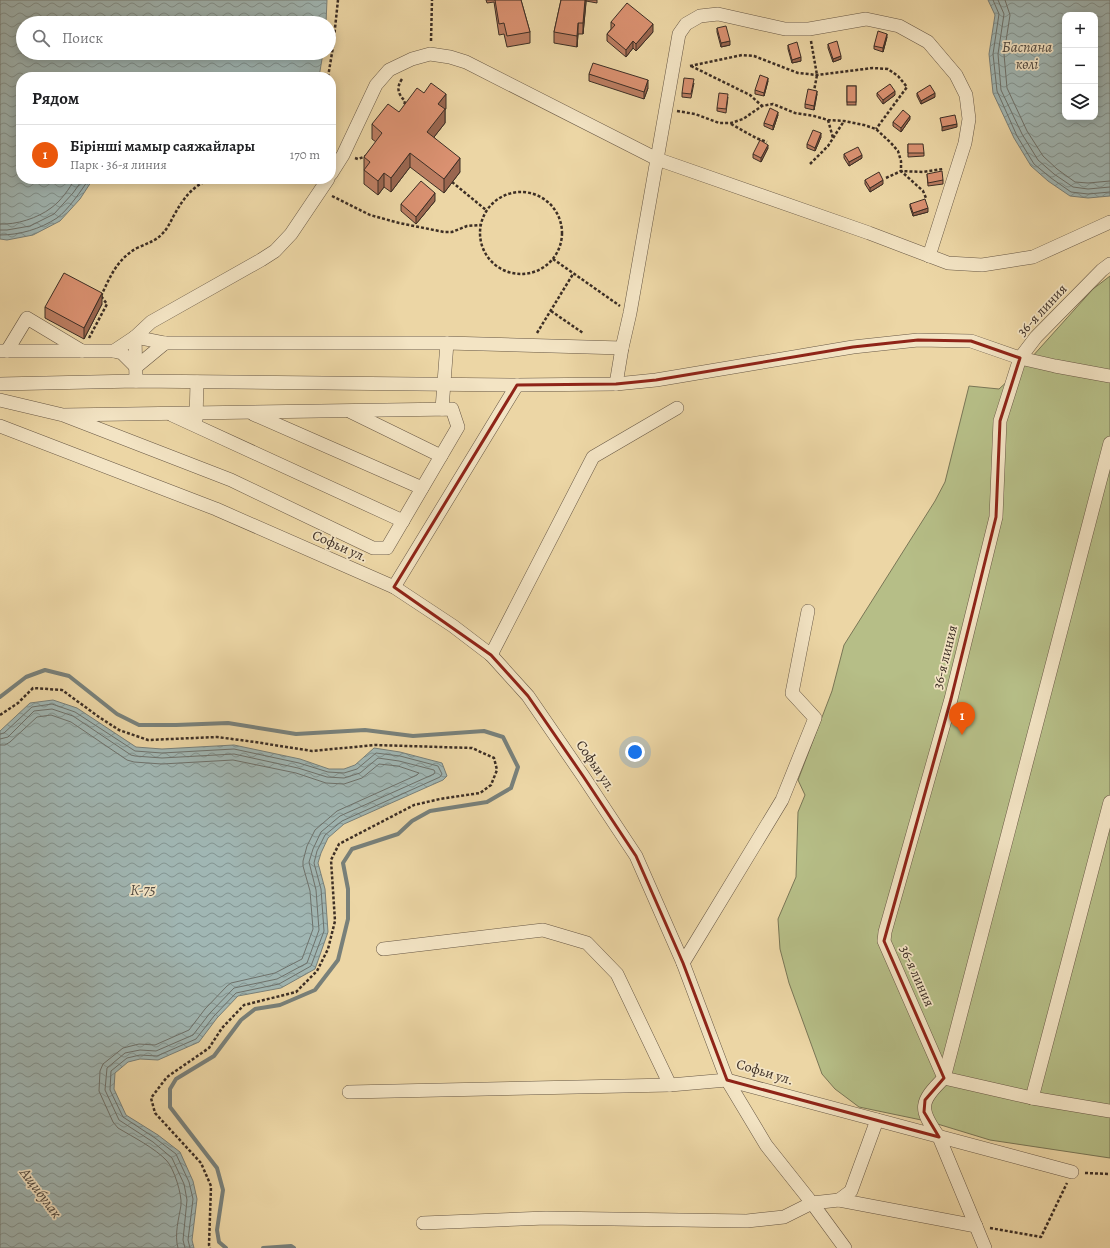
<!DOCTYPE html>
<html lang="ru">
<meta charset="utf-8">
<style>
body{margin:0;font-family:Alegreya,serif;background:#f6f6f6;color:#202124}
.controls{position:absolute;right:12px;top:12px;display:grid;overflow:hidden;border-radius:8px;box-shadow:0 2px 10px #0003}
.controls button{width:36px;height:36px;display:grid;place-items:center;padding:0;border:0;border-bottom:1px solid #e0e0e0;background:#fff;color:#202124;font:20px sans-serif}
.you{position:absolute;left:635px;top:752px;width:14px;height:14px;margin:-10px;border:3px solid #fff;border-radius:50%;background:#1a73e8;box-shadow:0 0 0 6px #1a73e833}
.badge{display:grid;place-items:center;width:26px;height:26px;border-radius:50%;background:#ea580c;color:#fff;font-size:13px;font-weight:700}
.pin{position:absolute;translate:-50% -33px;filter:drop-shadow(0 1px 2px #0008)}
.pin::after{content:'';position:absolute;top:21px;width:14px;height:12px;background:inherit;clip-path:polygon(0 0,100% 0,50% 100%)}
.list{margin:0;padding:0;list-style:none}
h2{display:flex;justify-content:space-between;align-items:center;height:52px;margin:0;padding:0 16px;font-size:17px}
h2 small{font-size:13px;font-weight:400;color:#757577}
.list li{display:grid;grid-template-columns:26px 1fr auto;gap:12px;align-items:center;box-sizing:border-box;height:60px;padding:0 16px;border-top:1px solid #e0e0e0}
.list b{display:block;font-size:15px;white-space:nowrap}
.list p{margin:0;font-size:13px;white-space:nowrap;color:#757577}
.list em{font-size:13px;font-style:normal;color:#757577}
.icon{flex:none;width:22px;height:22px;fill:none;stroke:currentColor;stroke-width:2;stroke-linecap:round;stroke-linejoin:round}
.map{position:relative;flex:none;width:1110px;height:1248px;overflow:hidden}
.search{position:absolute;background:#fff;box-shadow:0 2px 10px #0003;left:16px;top:16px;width:320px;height:44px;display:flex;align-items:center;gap:10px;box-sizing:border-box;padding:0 14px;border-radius:22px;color:#757577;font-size:15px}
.panel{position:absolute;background:#fff;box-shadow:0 2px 10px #0003;left:16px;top:72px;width:320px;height:112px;border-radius:16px}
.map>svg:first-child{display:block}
.green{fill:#b6be87;stroke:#797656}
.water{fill:url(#water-waves);stroke:#78807a;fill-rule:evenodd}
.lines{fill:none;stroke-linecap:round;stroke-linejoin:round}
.shore{stroke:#6e726c;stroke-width:1}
.stream{stroke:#78807a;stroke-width:4}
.minor-casing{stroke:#685845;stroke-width:14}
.path{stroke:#3c2e25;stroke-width:2.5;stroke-dasharray:3 2;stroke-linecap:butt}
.minor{stroke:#f3e4c4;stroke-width:13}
.wall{fill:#bb7d61;stroke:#3c2e25}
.shaded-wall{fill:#99664f;stroke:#3c2e25}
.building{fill:#da9171;stroke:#3c2e25}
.marked{fill:none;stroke:#8f2418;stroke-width:3;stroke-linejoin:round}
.labels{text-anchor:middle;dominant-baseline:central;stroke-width:3.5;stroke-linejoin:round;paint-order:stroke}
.street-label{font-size:14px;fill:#3c2e25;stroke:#f3e4c4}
.water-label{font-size:15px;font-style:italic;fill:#504941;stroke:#f3e4c4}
</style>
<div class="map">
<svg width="1110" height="1248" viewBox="0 0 1110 1248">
<defs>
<pattern id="water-waves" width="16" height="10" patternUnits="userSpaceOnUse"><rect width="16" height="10" fill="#a0b6b3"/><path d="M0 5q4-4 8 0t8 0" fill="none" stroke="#849491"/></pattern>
</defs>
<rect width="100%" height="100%" fill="#ecd6a5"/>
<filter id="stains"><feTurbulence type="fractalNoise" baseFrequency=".005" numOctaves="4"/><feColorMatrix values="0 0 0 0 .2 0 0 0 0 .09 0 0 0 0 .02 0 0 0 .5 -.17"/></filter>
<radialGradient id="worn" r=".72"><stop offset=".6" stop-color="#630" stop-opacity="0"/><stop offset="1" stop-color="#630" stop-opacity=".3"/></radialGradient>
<path class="green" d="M1110 276V1158L990 1140 931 1122 859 1107 835 1089 822 1074 789 983 780 949 778 919 796 877 798 812 805 795 798 780 832 691 844 645 935 501 945 482 969 386 999 389 1022 368 1093 289Z"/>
<g class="water">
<path d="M0 0H327L326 23H23V53H323L319 77H21V179H93L80 199 60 221 33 235 7 240 0 239Z"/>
<path d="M988 0H1110V196L1088 198 1070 196 1048 181 1031 166 1014 138 993 93 989 54 995 15ZM1065 15H1095V117H1065Z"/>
<path d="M53 700 77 708 136 747 162 749 234 745 300 759 329 769H344L355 765 374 748 400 752 442 763 447 776 443 780 344 824 328 838 321 853 318 863 325 889 328 932 315 969 281 988 238 996 217 1018 199 1042 158 1060 140 1059 128 1062 115 1073 114 1089 126 1115 158 1135 180 1152 193 1181 197 1199 192 1240 194 1248H0V731L30 703Z"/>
</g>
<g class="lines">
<g class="shore">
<path d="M993 0 999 14 993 54 997 91 1017 136 1034 164 1051 178 1071 192 1088 194 1110 192"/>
<path d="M998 0 1004 14 998 54 1001 90 1022 134 1038 160 1054 174 1073 187 1088 189 1110 187"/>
<path d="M1005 0 1010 15 1004 54 1007 88 1027 131 1043 156 1057 169 1075 182 1088 183 1110 181"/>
<path d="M0 224C16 225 38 218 51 208 61 201 69 189 75 179"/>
<path d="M0 230H7L30 226 54 214 73 193 83 179"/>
<path d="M0 235C20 235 40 229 57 218 68 210 81 191 89 179"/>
<path d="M0 734 4 733 32 707 52 704 75 712 135 751 162 753 234 749 299 763 328 772 344 773 357 769 376 753 400 756 438 766 442 774 440 777 342 821 325 835 317 851 314 863 321 889 324 931 311 966 279 984 236 993 214 1016 196 1039 157 1056 140 1055 127 1058 111 1071 110 1090 123 1117 155 1138 176 1154 189 1182 193 1199 188 1240 190 1248"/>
<path d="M0 739 8 737 34 711 52 709 73 716 131 755 135 756 162 758 234 754 298 768 327 777 344 778 360 773 378 758 399 761 434 770 435 772 434 774 340 816 321 832 313 849 309 862 316 890 319 930 307 963 277 979 234 988 210 1013 193 1035 156 1051 140 1050 125 1053 107 1068 105 1090 119 1120 153 1142 172 1158 184 1184 187 1200 183 1240 185 1248"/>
<path d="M0 745H5L10 742 37 717 51 715 71 722 127 760 134 762 162 764 233 760 296 773 326 783 344 784 362 778 379 764 398 766 419 773 417 775 337 811 315 830 307 846 303 861V866L310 891 313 929 302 959 275 973 231 983 227 986 205 1009 189 1030 155 1045 139 1044 123 1048 103 1064 100 1071 99 1091 113 1122 118 1128C133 1137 155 1148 167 1161 174 1169 182 1194 181 1205 179 1218 174 1235 178 1248"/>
</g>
<g class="stream">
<path d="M0 697 26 677 45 670 69 676 117 714 139 725H176L228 723 296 734 365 730 413 736 484 731 503 737 518 767 511 788 487 802 430 811 412 821 398 834 352 849 343 863 348 889V919L338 960 315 990 280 1005 255 1009 241 1020 214 1056 176 1079 170 1089V1107L217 1168 223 1190 217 1230 219 1242 226 1248"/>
<path d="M263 1248 291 1246 294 1248"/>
</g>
<g class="minor-casing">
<g id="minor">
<path d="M331 174 343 155 376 85 389 70 412 59 430 54 450 57 466 62 657 159 869 233 948 263 982 265 1033 257 1110 222"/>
<path d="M0 351H114L135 337 165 343H447L622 348"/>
<path d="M7 351 27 318 82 351"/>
<path d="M114 351 122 353 136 367 165 343"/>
<path d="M136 381 135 337 151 322 261 260 275 251 291 234 328 179"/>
<path d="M0 384 136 381 517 385 616 384 656 380 853 347 918 340 971 341 1020 358 1055 366 1110 376"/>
<path d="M616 384 622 348 630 313 679 34 686 24 700 16 718 14 785 29H809L866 19 899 26 928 42 956 75 966 95 969 119 965 143 929 256"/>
<path d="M0 400 63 415 231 480 373 548H387L458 427 452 409 63 415"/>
<path d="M442 409 447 343"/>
<path d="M351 412 441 456"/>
<path d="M253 414 422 488"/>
<path d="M172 415 403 521"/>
<path d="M196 420 197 382"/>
<path d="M0 426 216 509 394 587 453 626 491 655 528 696 583 776 636 856 683 963 727 1080 766 1145 812 1203 845 1248"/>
<path d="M394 587 517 385"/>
<path d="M491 655 593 457 677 408"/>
<path d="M383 949 543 930 587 943 617 974 670 1085"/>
<path d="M683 963 782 800 815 718 792 693 808 611"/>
<path d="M944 1078 884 941 885 932 951 699 996 517 1000 421 1020 358 1036 337 1102 270 1110 264"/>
<path d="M944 1078 1032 1098 1110 1111"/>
<path d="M349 1092 670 1085 727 1080 1072 1172"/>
<path d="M1032 1098 1110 802"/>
<path d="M839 1200 851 1191 877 1120"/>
<path d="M423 1223 546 1218 747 1221 784 1217 812 1203 839 1200 976 1226"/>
<path d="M985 1248 939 1137C918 1108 920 1102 944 1078L1110 443"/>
</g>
</g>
<g class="path">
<path d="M431 41 432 0"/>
<path d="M811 41 817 75 814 91"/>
<path d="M690 66 742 55 754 56 798 73 817 75 873 68 888 69 898 76 907 87 876 129"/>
<path d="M691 66 750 95 762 106"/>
<path d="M328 77 333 47 338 0"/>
<path d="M402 79C396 88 398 94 405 101L404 107"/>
<path d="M677 111 695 114 719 123H731L743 119 762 106 773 104 795 113 814 116 828 120 844 121 864 125 876 129 891 143 898 151 901 161V171L923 191 926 198"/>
<path d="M828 120 833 138"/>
<path d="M731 124 756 138 767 142"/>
<path d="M355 158 358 159 366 156"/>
<path d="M810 164 828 146 844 121"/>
<path d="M886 178 901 171 923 172 943 169"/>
<path d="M452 182 486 210"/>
<circle cx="521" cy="233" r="41"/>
<path d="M332 196 370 215 399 223 444 232H452L467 226 480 225"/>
<path d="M553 259 620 306"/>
<path d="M101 296C110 277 117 259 137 248 147 243 155 242 163 233 167 229 170 223 173 217 183 199 191 187 210 179"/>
<path d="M551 311 583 333"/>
<path d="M537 333 573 274"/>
<path d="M89 338 107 304 101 296"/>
<path d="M0 715 18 703 33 688 62 690 99 717 119 730 148 740 217 737 255 742 312 751 375 745 472 748 494 758 497 770 491 785 480 793 440 799 414 805 339 844 331 860 335 921 328 949 317 971 296 992 244 1005 222 1028 209 1048 167 1077 151 1098 155 1113 201 1163 211 1186 209 1245 210 1248"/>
<path d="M1085 1173 1110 1174"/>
<path d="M990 1228 1041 1237 1067 1183"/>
</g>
<use href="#minor" class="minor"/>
</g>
<g class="wall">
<path d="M486 0H521L530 32V43L507 47 504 34 499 35 494 2 487 3Z"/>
<path d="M561 0H597V3L586 1 583 34H578L577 47 554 43V32Z"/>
<path d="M611 22 653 32 636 51 633 48 626 57 607 41V34L611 29Z"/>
<path d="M717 28 730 45 721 47 717 32Z"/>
<path d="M887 37 883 52 874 49V46Z"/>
<path d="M828 44 841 59 833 62 828 48Z"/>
<path d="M788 45 801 61 792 63 788 49Z"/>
<path d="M589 74 648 88 644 99 589 81Z"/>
<path d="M768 81 764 96 755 94V90Z"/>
<path d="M694 83 691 98 682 97V93Z"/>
<rect x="847" y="86" width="9" height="19"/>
<path d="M424 93 446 108 445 110V123L434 137 460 172 444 193 410 167 391 192 384 187 378 195 364 184V157L376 142 372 139V124L399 112Z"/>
<path d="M877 93 895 95 883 104 877 96Z"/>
<path d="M917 93 935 97 921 104 917 96Z"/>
<path d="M817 94 814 110 805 108V104Z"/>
<path d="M728 97 726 113 717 111V108Z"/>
<path d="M778 115 773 130 764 126V123Z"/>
<path d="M910 119 901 132 893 126V122Z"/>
<path d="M821 137 815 151 807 148V144Z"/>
<path d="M908 144 924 153V156L908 157Z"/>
<path d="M768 148 761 162 753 158V154Z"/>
<path d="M844 154 862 158 849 166 844 158Z"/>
<path d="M927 174 943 180V184L928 186Z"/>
<path d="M865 180 883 184 870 192 865 184Z"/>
<path d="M435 201 416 224 401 211V204Z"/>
<path d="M910 204 928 212 913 216 910 207Z"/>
<path d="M102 304 84 339 45 318V307Z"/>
</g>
<g class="shaded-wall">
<path d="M585 0H586V3L583 34V23Z"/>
<path d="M578 23V34L577 47V36Z"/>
<path d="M653 24V32L636 51V44Z"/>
<path d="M887 34V37L883 52V48Z"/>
<path d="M633 41V48L626 57V50Z"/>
<path d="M730 41V45L721 47V43Z"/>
<path d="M841 56V59L833 62V59Z"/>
<path d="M801 57V61L792 63V60Z"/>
<path d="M768 78V81L764 96V93Z"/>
<path d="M648 80V88L644 99V92Z"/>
<path d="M817 91V94L814 110V106Z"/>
<path d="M895 91V95L883 104V100Z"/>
<path d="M935 93V97L921 104V101Z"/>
<path d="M446 94V108L445 110V123L427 146V132L438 104Z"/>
<path d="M778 112V115L773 130V126Z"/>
<path d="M910 116V119L901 132V128Z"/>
<path d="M957 124V127L942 131V127Z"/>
<path d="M821 133V137L815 151V148Z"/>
<path d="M768 145V148L761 162V158Z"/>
<path d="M410 153V167L391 192V178Z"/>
<path d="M862 155V158L849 166V162Z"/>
<path d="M460 158V172L444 193V179Z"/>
<path d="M384 173V187L378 195V181Z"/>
<path d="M883 180V184L870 192V188Z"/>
<path d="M435 193V201L416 224V217Z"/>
<path d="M928 208V212L913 216V213Z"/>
<path d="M102 293V304L84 339V328Z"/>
</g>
<g class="building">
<path d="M495 0H521L530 32 507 36 504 23 499 24Z"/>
<path d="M561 0H585L583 23H578L577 36 554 32Z"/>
<path d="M627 3 653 24 636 44 633 41 626 50 607 34 615 25 611 22Z"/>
<path d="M726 26 730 41 721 43 717 28Z"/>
<path d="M878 31 887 34 883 48 874 46Z"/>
<path d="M837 41 841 56 833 59 828 44Z"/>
<path d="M797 42 801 57 792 60 788 45Z"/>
<path d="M593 63 648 80 644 92 589 74Z"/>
<path d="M760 75 768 78 764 93 755 90Z"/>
<path d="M684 78 694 79 691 94 682 93Z"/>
<path d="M431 83 446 94 438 104 445 109 427 132 460 158 444 179 410 153 391 178 384 173 378 181 364 170 370 162 364 157 382 133 372 124 388 104 399 112 417 88 424 93Z"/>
<path d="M890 84 895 91 883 100 877 93Z"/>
<path d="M930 85 935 93 921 101 917 93Z"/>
<rect x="847" y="86" width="9" height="16"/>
<path d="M808 89 817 91 814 106 805 104Z"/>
<path d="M719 93 728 94 726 109 717 108Z"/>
<path d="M770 108 778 112 773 126 764 123Z"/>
<path d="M903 110 910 116 901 128 893 122Z"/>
<path d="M955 115 957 124 942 127 940 118Z"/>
<path d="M813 130 821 133 815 148 807 144Z"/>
<path d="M760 140 768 145 761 158 753 154Z"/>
<path d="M908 144H923L924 153H908Z"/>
<path d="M858 147 862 155 849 162 844 154Z"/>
<path d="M942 171 943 180 928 183 927 174Z"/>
<path d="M879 172 883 180 870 188 865 180Z"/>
<path d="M421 181 435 193 416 217 401 204Z"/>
<path d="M925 199 928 208 913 213 910 204Z"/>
<path d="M64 273 102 293 84 328 45 307Z"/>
</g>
<path class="marked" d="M918 340 971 341 1020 358 1000 421 996 517 951 699 884 941 944 1078 925 1100 924 1112 939 1137 727 1080 683 963 636 856 583 776 528 696 491 655 394 587 517 385 616 384 656 380 853 347Z"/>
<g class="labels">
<g class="street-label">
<text transform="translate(1042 310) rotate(-47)">36-я линия</text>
<text transform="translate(340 546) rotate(24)">Софьи ул.</text>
<text transform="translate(945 657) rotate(-76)">36-я линия</text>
<text transform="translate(596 766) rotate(56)">Софьи ул.</text>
<text transform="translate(917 976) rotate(66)">36-я линия</text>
<text transform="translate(765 1072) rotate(17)">Софьи ул.</text>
</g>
<g class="water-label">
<text x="1027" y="47">Баспана<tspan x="1027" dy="17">көлі</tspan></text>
<text x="143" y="890">К-75</text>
<text transform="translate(41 1193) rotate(53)">Ащибулак</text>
</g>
</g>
<rect width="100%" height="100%" filter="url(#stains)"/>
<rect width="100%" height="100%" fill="url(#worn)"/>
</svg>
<div class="controls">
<button>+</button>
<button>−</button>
<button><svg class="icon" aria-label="layers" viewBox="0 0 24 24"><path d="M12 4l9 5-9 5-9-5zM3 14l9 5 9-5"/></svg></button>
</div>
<div class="you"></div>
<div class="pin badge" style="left:962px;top:735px">1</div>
<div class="search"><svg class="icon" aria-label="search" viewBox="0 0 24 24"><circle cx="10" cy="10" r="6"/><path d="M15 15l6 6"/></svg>Поиск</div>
<section class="panel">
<h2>Рядом<small></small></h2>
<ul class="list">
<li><span class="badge">1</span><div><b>Бірінші мамыр саяжайлары</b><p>Парк · 36-я линия</p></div><em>170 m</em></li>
</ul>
</section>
</div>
